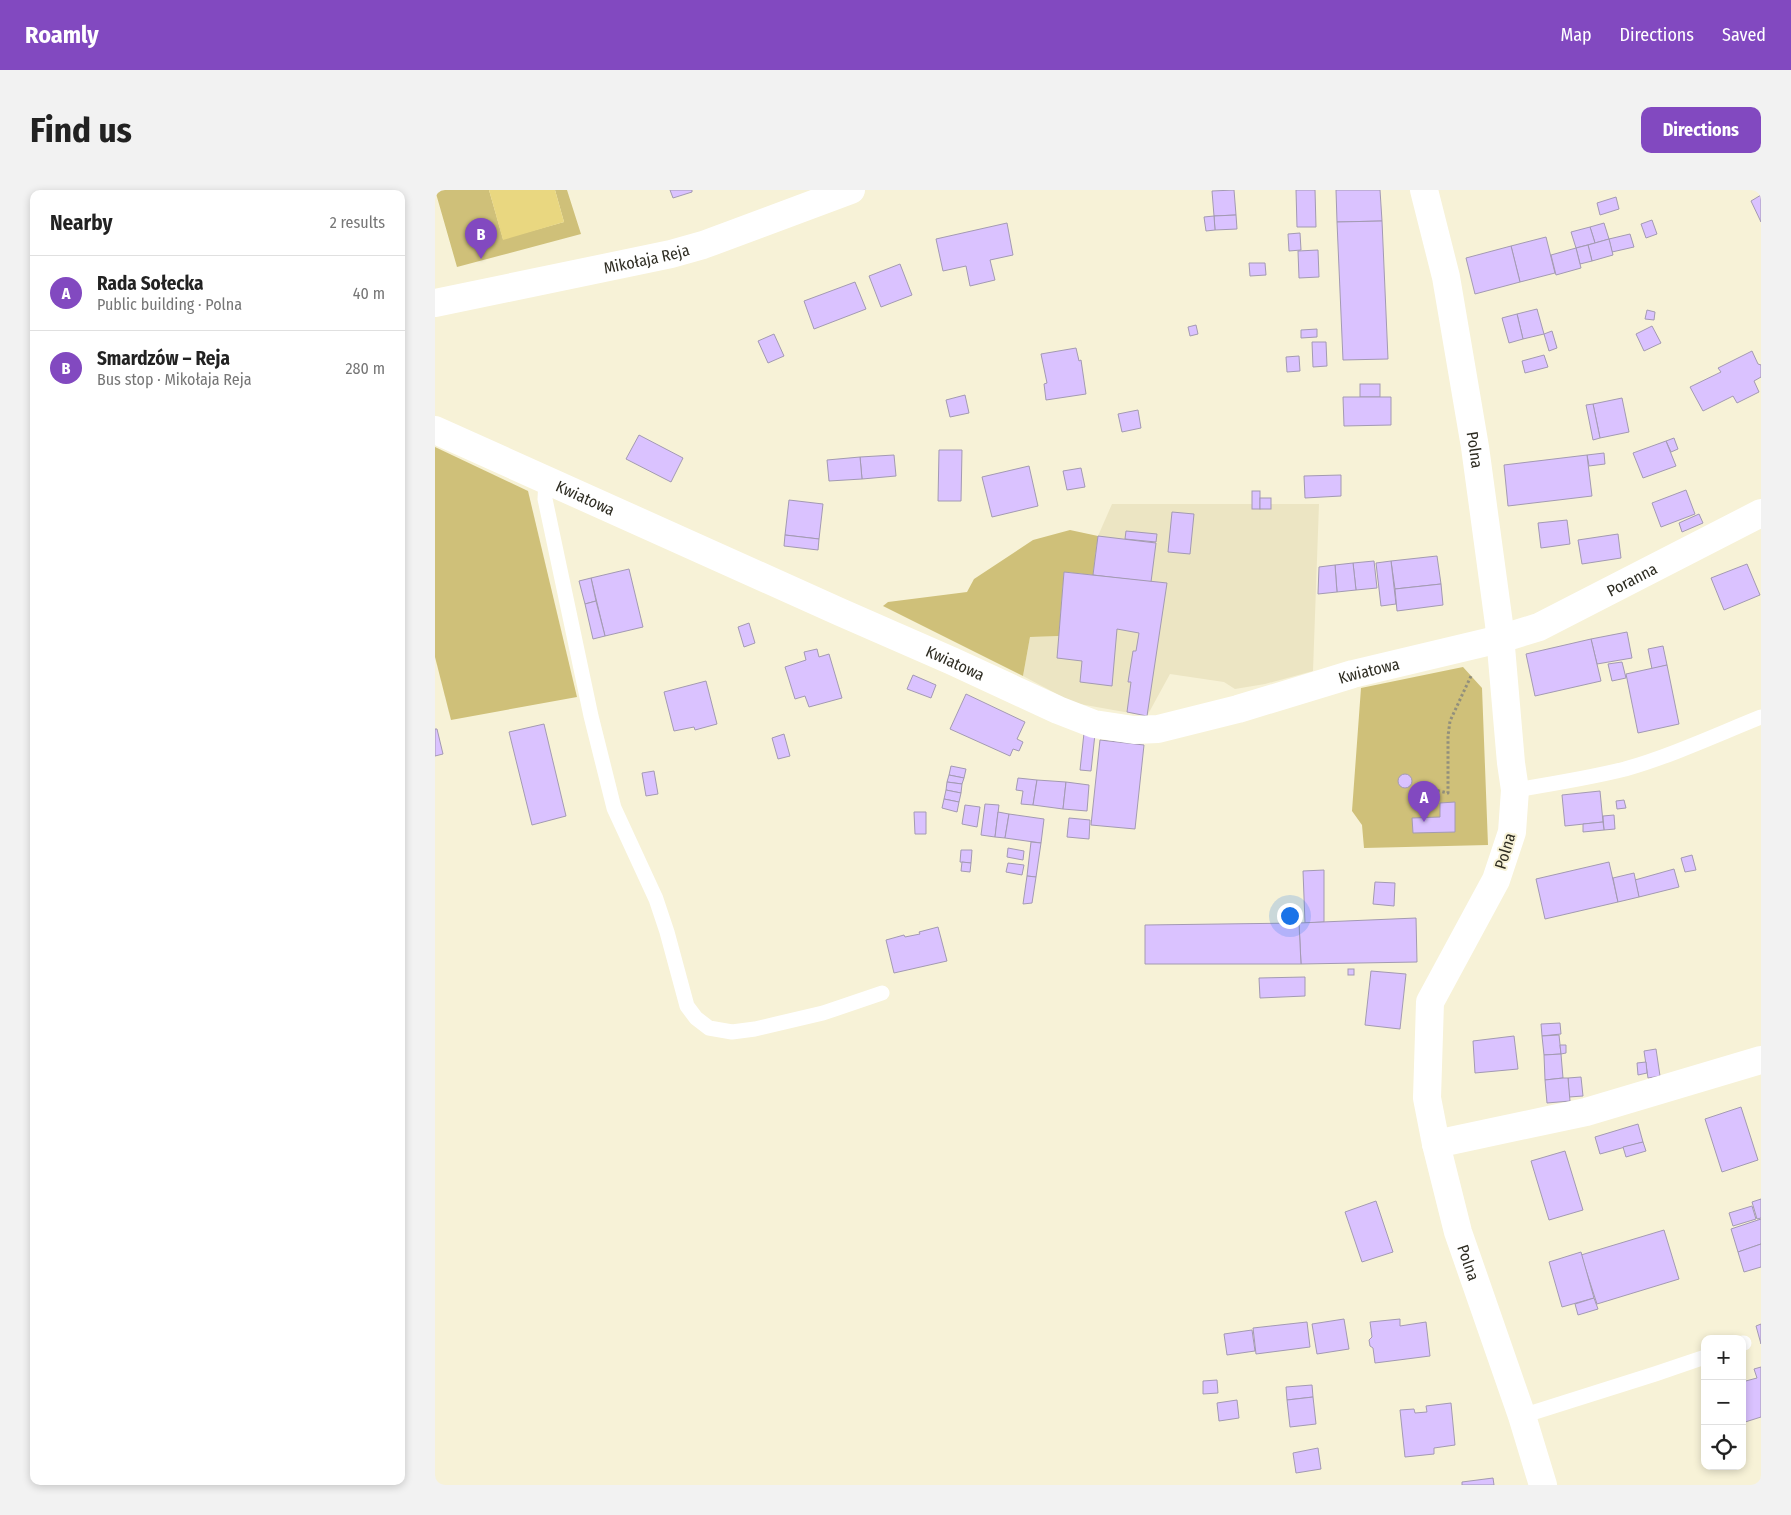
<!DOCTYPE html>
<meta charset="utf-8">
<style>
body{margin:0;font-family:"Fira Sans Condensed",sans-serif;background:#f2f2f2;color:#222}
.controls{position:absolute;right:15px;bottom:15px;display:grid;overflow:hidden;border-radius:10px;box-shadow:0 2px 8px #0003}
.controls button{width:45px;height:45px;display:grid;place-items:center;padding:0;border:0;border-bottom:1px solid #e0e0e0;background:#fff;color:#222;font:25px sans-serif}
.you{position:absolute;left:854px;top:725px;width:18px;height:18px;margin:-12px;border:4px solid #fff;border-radius:50%;background:#1a73e8;box-shadow:0 0 0 8px #1a73e833}
.badge{display:grid;place-items:center;width:32px;height:32px;border-radius:50%;background:#8249c0;color:#fff;font-size:16px;font-weight:700}
.pin{position:absolute;translate:-50% -41px;filter:drop-shadow(0 1px 2px #0008)}
.pin::after{content:'';position:absolute;top:26px;width:18px;height:15px;background:inherit;clip-path:polygon(0 0,100% 0,50% 100%)}
.list{margin:0;padding:0;list-style:none}
h2{display:flex;justify-content:space-between;align-items:center;height:65px;margin:0;padding:0 20px;font-size:21px}
h2 small{font-size:16px;font-weight:400;color:#767676}
.list li{display:grid;grid-template-columns:32px 1fr auto;gap:15px;align-items:center;box-sizing:border-box;height:75px;padding:0 20px;border-top:1px solid #e0e0e0}
.list b{display:block;font-size:19px;white-space:nowrap}
.list p{margin:0;font-size:16px;white-space:nowrap;color:#767676}
.list em{font-size:16px;font-style:normal;color:#767676}
.icon{flex:none;width:28px;height:28px;fill:none;stroke:currentColor;stroke-width:2;stroke-linecap:round;stroke-linejoin:round}
.map{position:relative;flex:none;width:1326px;height:1295px;overflow:hidden;border-radius:10px}
header{display:flex;align-items:center;gap:30px;box-sizing:border-box;height:70px;padding:0 25px;background:#8249c0;color:#fff}
header strong{font-size:24px}
nav{display:flex;gap:28px;margin-inline-start:auto;font-size:18px}
.intro{display:flex;align-items:center;justify-content:space-between;box-sizing:border-box;height:120px;padding:0 30px}
h1{margin:0;font-size:35px}
.button{padding:12px 22px;border-radius:10px;background:#8249c0;color:#fff;font-size:18px;font-weight:700}
main{display:flex;gap:30px;padding:0 30px}
aside{flex:1;background:#fff;border-radius:10px;box-shadow:0 2px 8px #0003}
.map>svg:first-child{display:block}
.built{fill:#ece5c3}
.green{fill:#cfc079}
.water{fill:#e9d780}
.building{fill:#dac2ff;stroke:#a39ab2}
.lines{fill:none;stroke-linecap:round;stroke-linejoin:round}
.path{stroke:#928f7c;stroke-width:3;stroke-dasharray:2.5 2.5;stroke-linecap:butt}
.service{stroke:#fff;stroke-width:15}
.minor{stroke:#fff;stroke-width:28}
.tertiary{stroke:#fff;stroke-width:28}
.labels{text-anchor:middle;dominant-baseline:central;stroke-width:4;stroke-linejoin:round;paint-order:stroke}
.street-label{font-size:16px;fill:#2e2c22;stroke:#f7f2d7}
</style>
<header>
<strong>Roamly</strong>
<nav><a>Map</a><a>Directions</a><a>Saved</a></nav>
</header>
<div class="intro"><h1>Find us</h1><a class="button">Directions</a></div>
<main>
<aside>
<h2>Nearby<small>2 results</small></h2>
<ul class="list">
<li><span class="badge">A</span><div><b>Rada Sołecka</b><p>Public building · Polna</p></div><em>40 m</em></li>
<li><span class="badge">B</span><div><b>Smardzów – Reja</b><p>Bus stop · Mikołaja Reja</p></div><em>280 m</em></li>
</ul>
</aside>
<div class="map">
<svg width="1326" height="1295" viewBox="0 0 1326 1295">
<rect width="100%" height="100%" fill="#f7f2d7"/>
<path class="built" d="M677 314H884L878 481 830 494 800 499 789 492 735 484 712 526 639 513 588 486 595 447 624 446 629 382 658 384 663 346Z"/>
<g class="green">
<path d="M0 0H54L68 49 129 32 120 0H132L146 44 22 77Z"/>
<path d="M0 257 93 301 142 507 16 530 0 467Z"/>
<path d="M635 340 663 346 658 385 629 382 624 446 595 447 588 486 448 416 453 412 532 402 539 389 598 350Z"/>
<path d="M1028 477 1047 498 1053 655 929 658 927 635 917 621 926 498Z"/>
</g>
<path class="water" d="M54 0H120L129 32 68 50Z"/>
<g class="building">
<path d="M235 0H257V2L238 8Z"/>
<path d="M799 0 801 25 779 26 777 1Z"/>
<path d="M861 0H880L881 37H862Z"/>
<path d="M901 0H945L947 31 902 32Z"/>
<path d="M1326 5V32L1316 11Z"/>
<path d="M1181 7 1184 19 1165 25 1162 13Z"/>
<path d="M801 25 802 39 780 40 779 26Z"/>
<path d="M779 26 780 40 771 41 769 27Z"/>
<path d="M1217 30 1222 44 1211 48 1206 34Z"/>
<path d="M947 31 953 169 908 170 902 32Z"/>
<path d="M572 33 578 65 555 70 560 90 535 96 531 76 508 81 501 49Z"/>
<path d="M1169 33 1174 49 1160 53 1155 37Z"/>
<path d="M1155 37 1160 53 1141 58 1136 42Z"/>
<path d="M865 43 866 60 854 61 853 44Z"/>
<path d="M1195 44 1199 57 1177 62 1174 49Z"/>
<path d="M1111 47 1120 83 1085 92 1076 56Z"/>
<path d="M1174 49 1178 65 1157 71 1153 55Z"/>
<path d="M1153 55 1157 71 1145 74 1141 58Z"/>
<path d="M1076 56 1085 92 1040 104 1031 68Z"/>
<path d="M1141 58 1146 78 1121 85 1116 65Z"/>
<path d="M883 60 884 87 864 88 863 61Z"/>
<path d="M814 73H830L831 85 815 86Z"/>
<path d="M465 74 477 105 446 117 434 86Z"/>
<path d="M420 92 431 119 379 139 369 111Z"/>
<path d="M1102 119 1109 144 1088 149 1082 124Z"/>
<path d="M1212 120 1220 122 1219 130 1210 129Z"/>
<path d="M1082 124 1088 149 1074 153 1067 128Z"/>
<path d="M761 135 763 144 755 146 753 137Z"/>
<path d="M1217 136 1226 153 1209 161 1201 144Z"/>
<path d="M882 139V147L866 148V140Z"/>
<path d="M1117 141 1122 158 1114 161 1109 144Z"/>
<path d="M339 144 349 166 333 173 323 151Z"/>
<path d="M877 152H891L892 176 878 177Z"/>
<path d="M641 158 644 171 646 170 651 204 611 210 609 194 612 193 606 164Z"/>
<path d="M1317 161 1323 174 1326 175V187L1319 191 1324 202 1302 213 1298 206 1268 221 1255 197 1286 182 1283 178Z"/>
<path d="M1109 165 1113 177 1090 183 1087 171Z"/>
<path d="M864 166 865 181 852 182 851 167Z"/>
<rect x="925" y="194" width="20" height="13"/>
<path d="M530 205 534 223 515 227 511 210Z"/>
<path d="M908 207H956V235L909 236Z"/>
<path d="M1187 208 1194 242 1165 248 1158 214Z"/>
<path d="M1158 214 1165 248 1158 250 1151 215Z"/>
<path d="M703 220 706 238 687 242 683 224Z"/>
<path d="M204 245 248 268 236 292 191 269Z"/>
<path d="M1239 248 1243 259 1236 262 1231 251Z"/>
<path d="M1231 251 1241 276 1208 288 1198 263Z"/>
<path d="M504 260H527L526 311H503Z"/>
<path d="M1169 263 1170 274 1154 276 1152 265Z"/>
<path d="M459 265 461 286 427 289 425 267Z"/>
<path d="M1152 265 1157 306 1073 316 1069 275Z"/>
<path d="M425 267 427 289 394 291 392 270Z"/>
<path d="M594 276 603 316 557 327 547 287Z"/>
<path d="M646 278 650 297 632 300 628 281Z"/>
<path d="M906 285V306L870 308 869 286Z"/>
<path d="M1251 300 1260 324 1226 337 1217 313Z"/>
<rect x="817" y="301" width="8" height="18"/>
<rect x="825" y="308" width="11" height="11"/>
<path d="M354 310 388 314 384 349 350 345Z"/>
<path d="M737 322 759 324 755 364 733 362Z"/>
<path d="M1264 324 1268 333 1247 342 1244 333Z"/>
<path d="M1132 330 1135 354 1106 358 1103 333Z"/>
<path d="M691 341 722 344 721 352 690 349Z"/>
<path d="M1183 344 1186 368 1147 374 1143 350Z"/>
<path d="M350 345 384 349 383 360 349 356Z"/>
<path d="M663 346 721 353 716 392 658 385Z"/>
<path d="M1002 366 1006 394 960 399 956 371Z"/>
<path d="M939 371 942 398 921 400 918 373Z"/>
<path d="M956 371 961 414 946 416 941 373Z"/>
<path d="M918 373 921 400 902 402 900 375Z"/>
<path d="M1312 374 1325 405 1289 420 1276 388Z"/>
<path d="M900 375 902 402 883 404 884 377Z"/>
<path d="M194 379 208 437 170 446 156 388Z"/>
<path d="M629 382 732 393 712 526 692 522 696 492H693L698 461H701L704 443 682 439 677 496 645 492 647 471 622 468Z"/>
<path d="M156 388 161 411 150 414 144 391Z"/>
<path d="M1006 394 1008 415 962 421 960 399Z"/>
<path d="M161 411 170 446 158 449 150 414Z"/>
<path d="M314 433 320 453 309 457 303 437Z"/>
<path d="M1192 442 1197 468 1162 474 1156 449Z"/>
<path d="M1156 449 1166 491 1100 506 1091 464Z"/>
<path d="M1228 456 1232 475 1217 479 1213 459Z"/>
<path d="M382 459 384 467 394 464 407 508 374 517 370 506 360 509 350 477 371 470 369 462Z"/>
<path d="M1187 472 1191 488 1177 491 1173 474Z"/>
<path d="M1232 475 1244 534 1203 543 1191 484Z"/>
<path d="M478 485 501 495 496 508 472 499Z"/>
<path d="M271 491 282 534 260 540 259 537 239 541 229 502Z"/>
<path d="M531 504 590 532 582 549 588 552 584 561 578 559 575 566 515 539Z"/>
<path d="M109 534 131 626 97 635 74 542Z"/>
<path d="M0 539H2L8 564 0 566Z"/>
<path d="M649 543 660 544 656 581 645 580Z"/>
<path d="M349 544 355 566 343 569 337 548Z"/>
<path d="M665 550 709 555 700 639 656 635Z"/>
<path d="M516 576 531 579 529 588 514 585Z"/>
<path d="M219 581 223 604 211 606 207 583Z"/>
<circle cx="970" cy="591" r="7"/>
<path d="M514 585 529 588 527 594 512 592Z"/>
<path d="M583 588 602 590 598 615 586 614 588 601 581 600Z"/>
<path d="M602 590 631 592 628 619 598 615Z"/>
<path d="M512 592 527 594 526 603 511 600Z"/>
<path d="M631 592 654 595 652 621 628 619Z"/>
<path d="M511 600 526 603 524 612 509 609Z"/>
<path d="M1165 601 1168 632 1130 636 1127 605Z"/>
<path d="M509 609 524 612 522 622 507 618Z"/>
<path d="M1189 610 1191 618 1182 619 1181 611Z"/>
<path d="M1020 612V642L978 643 977 628 1005 627V613Z"/>
<path d="M550 614 564 615 560 647 546 645Z"/>
<path d="M530 615 545 617 542 637 527 634Z"/>
<path d="M479 622H491V644H480Z"/>
<path d="M563 622 574 624 570 648 560 647Z"/>
<path d="M574 624 609 629 606 653 570 648Z"/>
<path d="M1179 625 1180 639 1169 640 1168 626Z"/>
<path d="M634 628 655 630 654 649 632 647Z"/>
<path d="M1168 632 1169 640 1148 642V634Z"/>
<path d="M596 652 606 653 601 687 592 686Z"/>
<path d="M573 658 589 661 588 670 572 667Z"/>
<path d="M526 660H537L536 673 525 672Z"/>
<path d="M1257 665 1261 680 1250 682 1246 668Z"/>
<path d="M527 672 536 673 535 682 526 681Z"/>
<path d="M1174 672 1183 712 1110 729 1101 689Z"/>
<path d="M573 673 589 675 587 685 571 682Z"/>
<path d="M1239 679 1244 697 1204 707 1200 690Z"/>
<path d="M889 680V732L870 733 868 681Z"/>
<path d="M1199 683 1204 707 1183 712 1178 688Z"/>
<path d="M592 686 601 687 597 713 588 714Z"/>
<path d="M940 692 960 693 959 716 938 714Z"/>
<path d="M981 728 982 772 866 774 864 733Z"/>
<path d="M864 733 866 774H710V735Z"/>
<path d="M503 737 512 771 459 783 451 750 469 745 470 747 485 744 484 742Z"/>
<rect x="913" y="779" width="6" height="6"/>
<path d="M936 781 971 784 965 839 930 835Z"/>
<path d="M870 787V806L825 808 824 788Z"/>
<path d="M1125 833 1126 844 1107 846 1106 834Z"/>
<path d="M1124 845 1126 864 1109 865 1107 846Z"/>
<path d="M1079 846 1083 879 1040 883 1038 851Z"/>
<path d="M1125 855H1131V863L1126 864Z"/>
<path d="M1221 859 1225 886 1213 888 1209 861Z"/>
<path d="M1126 864 1128 888 1110 890 1109 865Z"/>
<path d="M1211 872 1212 883 1203 885 1202 873Z"/>
<path d="M1146 887 1148 906 1134 907 1133 888Z"/>
<path d="M1128 888H1133L1135 911 1112 913 1110 890Z"/>
<path d="M1306 917 1323 970 1287 982 1270 929Z"/>
<path d="M1203 934 1208 952 1165 964 1160 947Z"/>
<path d="M1208 952 1211 961 1191 967 1188 957Z"/>
<path d="M1130 961 1148 1020 1114 1030 1096 971Z"/>
<path d="M1326 1009V1028L1322 1029 1317 1012Z"/>
<path d="M941 1011 958 1062 927 1072 910 1022Z"/>
<path d="M1317 1016 1321 1029 1298 1036 1294 1023Z"/>
<path d="M1326 1029V1054L1303 1062 1296 1039Z"/>
<path d="M1229 1040 1244 1089 1162 1114 1146 1065Z"/>
<path d="M1326 1054V1077L1309 1082 1303 1062Z"/>
<path d="M1146 1062 1159 1108 1127 1117 1114 1072Z"/>
<path d="M1159 1108 1163 1119 1143 1125 1140 1114Z"/>
<path d="M909 1129 914 1159 882 1164 877 1134Z"/>
<path d="M965 1129V1136L991 1132 995 1166 940 1173 938 1158 935 1156 934 1150 937 1147 935 1132Z"/>
<path d="M872 1132 875 1157 821 1164 818 1138Z"/>
<path d="M1326 1134V1154L1321 1136Z"/>
<path d="M817 1140 820 1161 792 1165 789 1144Z"/>
<path d="M1326 1177V1227L1307 1233V1192L1322 1188 1319 1179Z"/>
<path d="M782 1190 783 1203 768 1204V1191Z"/>
<path d="M877 1195 878 1207 852 1210 851 1197Z"/>
<path d="M878 1207 881 1234 855 1237 852 1210Z"/>
<path d="M802 1210 804 1228 784 1231 782 1213Z"/>
<path d="M1016 1213 1020 1255 999 1258V1264L970 1267 965 1220 979 1219 980 1223 992 1222 991 1216Z"/>
<path d="M883 1258 886 1279 861 1283 858 1263Z"/>
<path d="M1058 1288 1059 1295H1027V1292Z"/>
</g>
<g class="lines">
<path class="path" d="M983 596 1013 603V546L1015 531 1036 486"/>
<g class="service">
<path d="M111 289 110 309 156 526 179 618 221 709 232 742 252 816 261 828 274 838 297 842 320 839 388 823 447 803"/>
<path d="M1080 600C1117 594 1154 588 1190 579 1236 566 1281 545 1326 527"/>
<path d="M1307 1153H1309"/>
<path d="M1087 1226 1220 1184 1270 1167"/>
</g>
<g class="minor">
<path id="s1" d="M989 0 1011 87 1040 257 1064 434 1076 573 1080 600 1077 642 1061 690 995 812 992 908 1001 954 1023 1042 1087 1226 1108 1295"/>
<path id="s2" d="M0 240 405 422 517 471 623 520 659 534 699 540 723 539 803 519 918 484 1065 449 1104 437 1326 323"/>
<path d="M1001 954 1151 922 1326 870"/>
</g>
<path class="tertiary" id="s3" d="M0 113 236 64 268 55 416 0"/>
</g>
<g class="labels">
<g class="street-label">
<text stroke="none"><textPath href="#s3" startOffset="216">Mikołaja Reja</textPath></text>
<text stroke="none"><textPath href="#s1" startOffset="265">Polna</textPath></text>
<text stroke="none"><textPath href="#s2" startOffset="165">Kwiatowa</textPath></text>
<text stroke="none"><textPath href="#s2" startOffset="1285">Poranna</textPath></text>
<text stroke="none"><textPath href="#s2" startOffset="570">Kwiatowa</textPath></text>
<text stroke="none"><textPath href="#s2" startOffset="1005">Kwiatowa</textPath></text>
<text transform="translate(1070 661) rotate(-73)">Polna</text>
<text stroke="none"><textPath href="#s1" startOffset="1105">Polna</textPath></text>
</g>
</g>
</svg>
<div class="controls">
<button>+</button>
<button>−</button>
<button><svg class="icon" aria-label="locate" viewBox="0 0 24 24"><circle cx="12" cy="12" r="6"/><path d="M12 2v4M12 18v4M2 12h4M18 12h4"/></svg></button>
</div>
<div class="you"></div>
<div class="pin badge" style="left:989px;top:632px">A</div>
<div class="pin badge" style="left:46px;top:69px">B</div>
</div>
</main>
